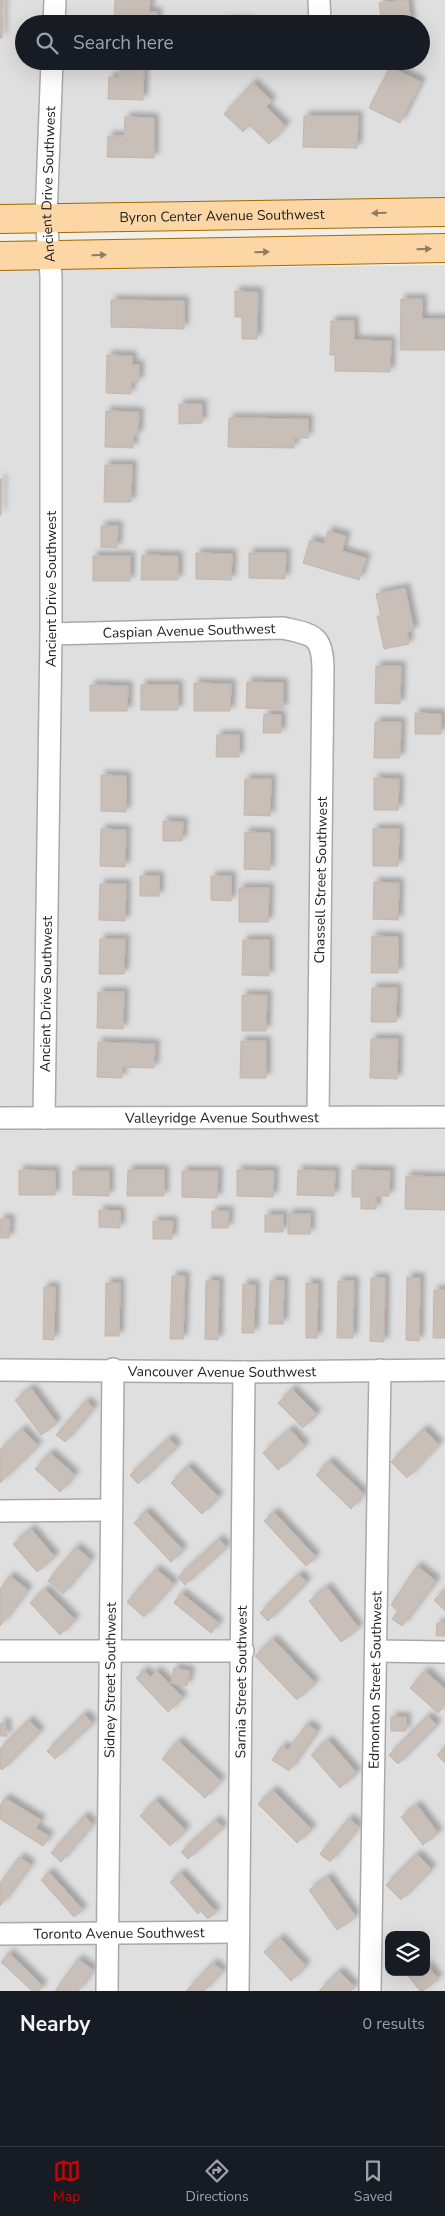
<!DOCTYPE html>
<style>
body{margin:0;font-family:"Nunito Sans",sans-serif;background:#242831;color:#f1f3f6}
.controls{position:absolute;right:15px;bottom:15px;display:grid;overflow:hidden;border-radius:10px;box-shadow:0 5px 20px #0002}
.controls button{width:45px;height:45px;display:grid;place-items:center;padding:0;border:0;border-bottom:1px solid #363941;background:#171b24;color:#f1f3f6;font:25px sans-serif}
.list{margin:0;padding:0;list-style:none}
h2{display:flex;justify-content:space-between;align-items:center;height:65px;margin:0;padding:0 20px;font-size:21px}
h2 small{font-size:16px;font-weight:400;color:#9ea1a6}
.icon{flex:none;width:28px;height:28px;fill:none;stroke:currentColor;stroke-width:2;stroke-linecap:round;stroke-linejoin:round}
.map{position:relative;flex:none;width:445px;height:1991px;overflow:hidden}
.search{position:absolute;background:#171b24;box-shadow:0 5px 20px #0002;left:15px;right:15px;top:15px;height:55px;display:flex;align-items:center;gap:12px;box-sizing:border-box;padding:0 18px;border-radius:28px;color:#9ea1a6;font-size:19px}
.sheet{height:155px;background:#171b24}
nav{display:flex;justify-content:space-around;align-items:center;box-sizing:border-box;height:70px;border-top:1px solid #363941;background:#171b24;font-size:14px;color:#9ea1a6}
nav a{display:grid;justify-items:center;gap:2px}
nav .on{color:#d40000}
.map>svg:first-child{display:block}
.residential{fill:#e0dfdf;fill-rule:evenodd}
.building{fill:#c7bfb8;stroke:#c4b6ab;filter:url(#shadow)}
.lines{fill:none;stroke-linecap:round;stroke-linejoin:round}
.minor-casing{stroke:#a9a9a9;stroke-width:24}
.primary-casing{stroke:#a06b00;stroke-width:30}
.minor{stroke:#fff;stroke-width:21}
.primary{stroke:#fcd6a4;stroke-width:28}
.oneway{fill:#8f7c63}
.labels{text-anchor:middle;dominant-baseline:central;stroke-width:4;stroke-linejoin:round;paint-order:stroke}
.street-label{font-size:14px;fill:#222;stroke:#fff}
</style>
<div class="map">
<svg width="445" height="1991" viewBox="0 0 445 1991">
<defs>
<filter id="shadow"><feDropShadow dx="4.5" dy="-4.5" stdDeviation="2.5" flood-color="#0004"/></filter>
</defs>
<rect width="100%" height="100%" fill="#f2efe9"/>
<g class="residential">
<path d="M0 0H445V199L0 206ZM24 24H421V61H24Z"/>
<path d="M445 265V1991H0V270ZM389 1935H426V1972H389Z"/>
</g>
<g class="building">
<path d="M0 0H3L2 38H0Z"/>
<path d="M115 0H150L149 12H157V24H114Z"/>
<path d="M408 0 411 24H382L379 3Z"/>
<path d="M249 21V24H220V22Z"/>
<path d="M120 61H144L143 100 108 99 109 77 119 78Z"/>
<path d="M221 61H250V68L221 69Z"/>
<path d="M390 67 421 82 400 123 369 108Z"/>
<path d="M253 83 272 101 266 107 286 126 269 144 249 125 243 132 224 114Z"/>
<path d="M304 116H358L357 148 303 147Z"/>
<path d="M125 117 154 118V158L107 157 108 136H124Z"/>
<path d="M235 291 258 292 257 339H242V317H235Z"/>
<path d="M401 299H422V319H445V350H400Z"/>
<path d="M111 300 184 301V329L111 327Z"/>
<path d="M331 321H354V340L391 341 390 372 335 371V355H330Z"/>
<path d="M107 355 132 356V365H139V382H131V394L106 393Z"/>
<path d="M179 404H202V423L179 424Z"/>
<path d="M106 411 139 412 138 435H133V448L105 447Z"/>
<path d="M229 418 308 419V438H294V448L228 447Z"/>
<path d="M105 465H132L131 502H104Z"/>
<path d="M0 479H2L1 515H0Z"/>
<path d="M101 526H118L117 548 101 547Z"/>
<path d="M328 531 346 536 342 551 366 558 359 580 303 563 310 540 324 544Z"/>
<path d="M196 553 232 554 231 580 196 579Z"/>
<path d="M249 553H286L285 579 249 578Z"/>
<path d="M142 555 178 556V580H141Z"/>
<rect x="93" y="556" width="37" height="25"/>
<path d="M405 588 414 630 407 632 409 644 384 649 377 616H381L376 594Z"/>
<path d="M376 666H401L400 704 375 703Z"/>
<path d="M247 682 283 683V709L246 708Z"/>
<path d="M194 683 231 684 230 711H194Z"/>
<path d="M90 685 128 686 127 711H90Z"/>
<rect x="141" y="685" width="37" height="25"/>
<path d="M415 713 441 714V734H415Z"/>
<path d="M264 714 281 715V733H263Z"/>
<path d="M375 722H401L400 758H374Z"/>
<path d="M217 735H239V757H216Z"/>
<path d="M101 775 126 776V812L101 811Z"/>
<path d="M374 778 399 779 398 810H374Z"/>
<path d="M245 779H271L270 816 244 815Z"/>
<path d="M163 821 183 822 182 841H163Z"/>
<path d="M101 829 126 830 125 867 100 866Z"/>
<path d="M373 829H399L398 866H373Z"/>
<path d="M245 832 270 833V870L244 869Z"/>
<rect x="140" y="876" width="19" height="20"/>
<path d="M211 876H231V901L211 900Z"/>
<path d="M374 882 399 883 398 920 373 919Z"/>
<path d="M100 884H126L125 921 99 920Z"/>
<path d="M239 888H269L268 922H239Z"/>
<path d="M372 936 398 937V973H371Z"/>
<path d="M100 939H125L124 974H99Z"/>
<path d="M243 940H269V976L242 975Z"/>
<path d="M372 988H397L396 1022H371Z"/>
<path d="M98 992H124L123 1029 97 1028Z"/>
<path d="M242 995H267L266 1031H242Z"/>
<path d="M371 1039H398L397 1079 370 1078Z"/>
<path d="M241 1041H266V1078H240Z"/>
<path d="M98 1042 155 1044 154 1068 122 1067V1078L97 1077Z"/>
<path d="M19 1170 55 1171V1195H19Z"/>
<path d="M128 1170H164V1196H127Z"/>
<path d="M237 1170 274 1171 273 1197 237 1196Z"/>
<path d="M298 1170 335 1171 334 1196 297 1195Z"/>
<path d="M352 1170 390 1171 389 1196H376V1209H361V1197H352Z"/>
<path d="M73 1171H109V1196L73 1195Z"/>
<path d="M182 1171H218L217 1198 182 1197Z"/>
<path d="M406 1176 445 1177V1210L405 1209Z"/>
<path d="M99 1210 120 1211V1228L99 1227Z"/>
<path d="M212 1211H229L228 1228H212Z"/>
<rect x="288" y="1214" width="22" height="20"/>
<rect x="265" y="1215" width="18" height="17"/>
<path d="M0 1219H10L9 1238H0Z"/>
<path d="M153 1221H173L172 1239H153Z"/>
<path d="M172 1276H185L183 1339H170Z"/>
<path d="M407 1277 420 1278 419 1341 406 1340Z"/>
<path d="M371 1278H385L384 1342 370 1341Z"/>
<path d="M206 1281H219L218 1340 205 1339Z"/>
<path d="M270 1281H284L283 1324H269Z"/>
<path d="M338 1281H354L353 1338H337Z"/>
<path d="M106 1283H120L119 1336H105Z"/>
<path d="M306 1283 318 1284 317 1338H306Z"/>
<path d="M243 1284 255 1285 254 1333H242Z"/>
<path d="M44 1287H55L54 1340 43 1339Z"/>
<path d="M434 1290H445V1338H433Z"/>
<path d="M31 1388 57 1423 41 1435 15 1400Z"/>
<path d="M292 1389 317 1414 303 1428 278 1403Z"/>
<path d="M86 1401 94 1408 65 1442 56 1435Z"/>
<path d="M22 1429 38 1446 0 1483V1450Z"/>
<path d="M290 1429 305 1446 278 1470 263 1453Z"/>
<path d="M424 1429 439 1445 407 1478 391 1462Z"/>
<path d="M169 1438 177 1447 138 1484 130 1475Z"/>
<path d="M50 1453 75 1475 60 1492 35 1469Z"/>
<path d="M329 1461 364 1494 351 1509 316 1475Z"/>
<path d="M188 1466 219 1497 202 1514 171 1483Z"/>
<path d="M146 1511 183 1550 171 1562 134 1523Z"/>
<path d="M274 1512 316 1557 306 1566 264 1521Z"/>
<path d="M31 1529 55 1557 37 1572 13 1544Z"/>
<path d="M219 1539 227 1547 185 1585 178 1577Z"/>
<path d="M76 1547 91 1560 63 1594 48 1581Z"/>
<path d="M417 1566 436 1581 402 1626 392 1619 398 1611 391 1605Z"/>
<path d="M156 1569 174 1584 144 1617 127 1602Z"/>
<path d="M299 1574 307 1582 268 1621 260 1613Z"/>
<path d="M10 1576 28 1590 0 1626V1589Z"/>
<path d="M327 1587 359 1628 341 1642 309 1601Z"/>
<path d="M45 1589 75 1620 60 1635 30 1603Z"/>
<path d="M445 1590V1611L434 1600Z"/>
<path d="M181 1593 219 1623 211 1633 174 1603Z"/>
<path d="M437 1623H445V1636H436Z"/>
<path d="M273 1639 315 1683 297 1700 255 1656Z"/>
<path d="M174 1668 190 1671 187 1686 171 1683Z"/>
<path d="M144 1670 150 1677 157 1671 183 1698 168 1712 136 1678Z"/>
<path d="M425 1671 445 1689V1705L438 1713 410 1688Z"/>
<path d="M84 1714 93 1723 55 1759 47 1751Z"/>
<path d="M428 1716 437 1725 398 1764 389 1755Z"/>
<rect x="391" y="1717" width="15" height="14"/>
<path d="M29 1720 40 1732 2 1770 0 1768V1749Z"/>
<path d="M0 1723H6L7 1736H0Z"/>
<path d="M307 1724 317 1731 289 1771 272 1760 282 1746 288 1750Z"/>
<path d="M328 1740 357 1773 340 1788 311 1755Z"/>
<path d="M178 1741 221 1781 205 1798 162 1759Z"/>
<path d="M445 1747V1763L437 1755Z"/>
<path d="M273 1790 312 1829 297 1843 258 1804Z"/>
<path d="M5 1798 41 1820 36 1828 49 1836 43 1846 0 1819V1806Z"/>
<path d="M156 1800 186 1830 170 1846 140 1816Z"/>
<path d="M417 1805 438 1833 423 1845 401 1817Z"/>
<path d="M84 1816 93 1824 61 1862 51 1853Z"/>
<path d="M349 1818 359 1827 330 1862 320 1854Z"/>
<path d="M216 1820 223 1828 188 1859 181 1852Z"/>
<path d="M417 1854 432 1869 401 1900 386 1885Z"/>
<path d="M20 1857 31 1865 0 1906V1883Z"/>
<path d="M49 1872 83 1910 74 1917 41 1880Z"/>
<path d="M181 1873 216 1912 208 1919 201 1911 198 1914 170 1882Z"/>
<path d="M328 1877 356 1917 337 1930 309 1890Z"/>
<path d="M280 1938 306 1966 291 1981 264 1952Z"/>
<path d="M9 1953 43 1986 38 1991H32L1 1962Z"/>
<path d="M78 1959 93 1970 78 1991H55Z"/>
<path d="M213 1963 223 1971 204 1991H186Z"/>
<path d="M426 1963 438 1979 423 1991H420L405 1972H426Z"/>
<path d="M339 1971 355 1987 351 1991H319Z"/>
</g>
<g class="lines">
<g class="minor-casing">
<g id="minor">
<path d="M319 0 320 24"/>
<path d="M54 24 55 0"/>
<path id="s1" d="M51 634 283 628C313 635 322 634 323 668L318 1117"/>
<path id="s2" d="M0 1118 445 1117"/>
<path id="s3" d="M44 1118 51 634V276L46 218 52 61"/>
<path id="s4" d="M0 1370 244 1372 445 1370"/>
<path d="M0 1511 111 1510"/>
<path d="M0 1651H243"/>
<path d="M376 1651 445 1652"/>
<path id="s5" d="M0 1934 238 1932"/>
<path id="s6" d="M107 1991 113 1369"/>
<path id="s7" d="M238 1991 244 1372"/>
<path id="s8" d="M370 1991 380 1370"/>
</g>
</g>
<g class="primary-casing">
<g id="primary">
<path id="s9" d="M0 219 445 212"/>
<path d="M0 256 445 248"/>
</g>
</g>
<use href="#minor" class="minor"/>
<use href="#primary" class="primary"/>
</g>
<defs><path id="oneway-solid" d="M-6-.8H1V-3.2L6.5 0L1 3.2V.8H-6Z" transform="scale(1.25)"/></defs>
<g class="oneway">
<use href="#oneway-solid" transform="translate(379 213) rotate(179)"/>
<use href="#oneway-solid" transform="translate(424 249) rotate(-1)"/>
<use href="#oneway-solid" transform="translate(262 252) rotate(-1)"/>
<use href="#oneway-solid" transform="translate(99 255) rotate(-1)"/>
</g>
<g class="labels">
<g class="street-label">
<text stroke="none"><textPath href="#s3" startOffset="934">Ancient Drive Southwest</textPath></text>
<text stroke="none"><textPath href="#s9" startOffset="222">Byron Center Avenue Southwest</textPath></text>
<text stroke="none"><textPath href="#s3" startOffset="529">Ancient Drive Southwest</textPath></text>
<text stroke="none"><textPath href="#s1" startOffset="138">Caspian Avenue Southwest</textPath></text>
<text transform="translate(321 880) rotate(-89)">Chassell Street Southwest</text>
<text stroke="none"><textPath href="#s3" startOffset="124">Ancient Drive Southwest</textPath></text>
<text stroke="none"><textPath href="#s2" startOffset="222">Valleyridge Avenue Southwest</textPath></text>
<text stroke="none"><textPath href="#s4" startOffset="222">Vancouver Avenue Southwest</textPath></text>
<text stroke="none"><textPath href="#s6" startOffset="311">Sidney Street Southwest</textPath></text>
<text stroke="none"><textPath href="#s8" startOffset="311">Edmonton Street Southwest</textPath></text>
<text stroke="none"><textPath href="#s7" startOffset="309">Sarnia Street Southwest</textPath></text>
<text stroke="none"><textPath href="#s5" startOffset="119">Toronto Avenue Southwest</textPath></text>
</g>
</g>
</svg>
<div class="controls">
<button><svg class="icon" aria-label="layers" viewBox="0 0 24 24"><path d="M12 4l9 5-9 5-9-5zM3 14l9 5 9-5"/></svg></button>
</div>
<div class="search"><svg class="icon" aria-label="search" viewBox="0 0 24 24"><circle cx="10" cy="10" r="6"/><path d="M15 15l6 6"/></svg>Search here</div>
</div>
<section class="sheet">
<h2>Nearby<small>0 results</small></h2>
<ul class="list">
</ul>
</section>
<nav>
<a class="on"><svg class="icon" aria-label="map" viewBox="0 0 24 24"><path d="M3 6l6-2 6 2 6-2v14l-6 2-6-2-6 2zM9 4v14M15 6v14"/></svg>Map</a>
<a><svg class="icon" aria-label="directions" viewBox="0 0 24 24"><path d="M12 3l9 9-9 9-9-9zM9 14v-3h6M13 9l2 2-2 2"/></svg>Directions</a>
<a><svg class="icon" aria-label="saved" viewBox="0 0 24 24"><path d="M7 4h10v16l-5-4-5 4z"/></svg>Saved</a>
</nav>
